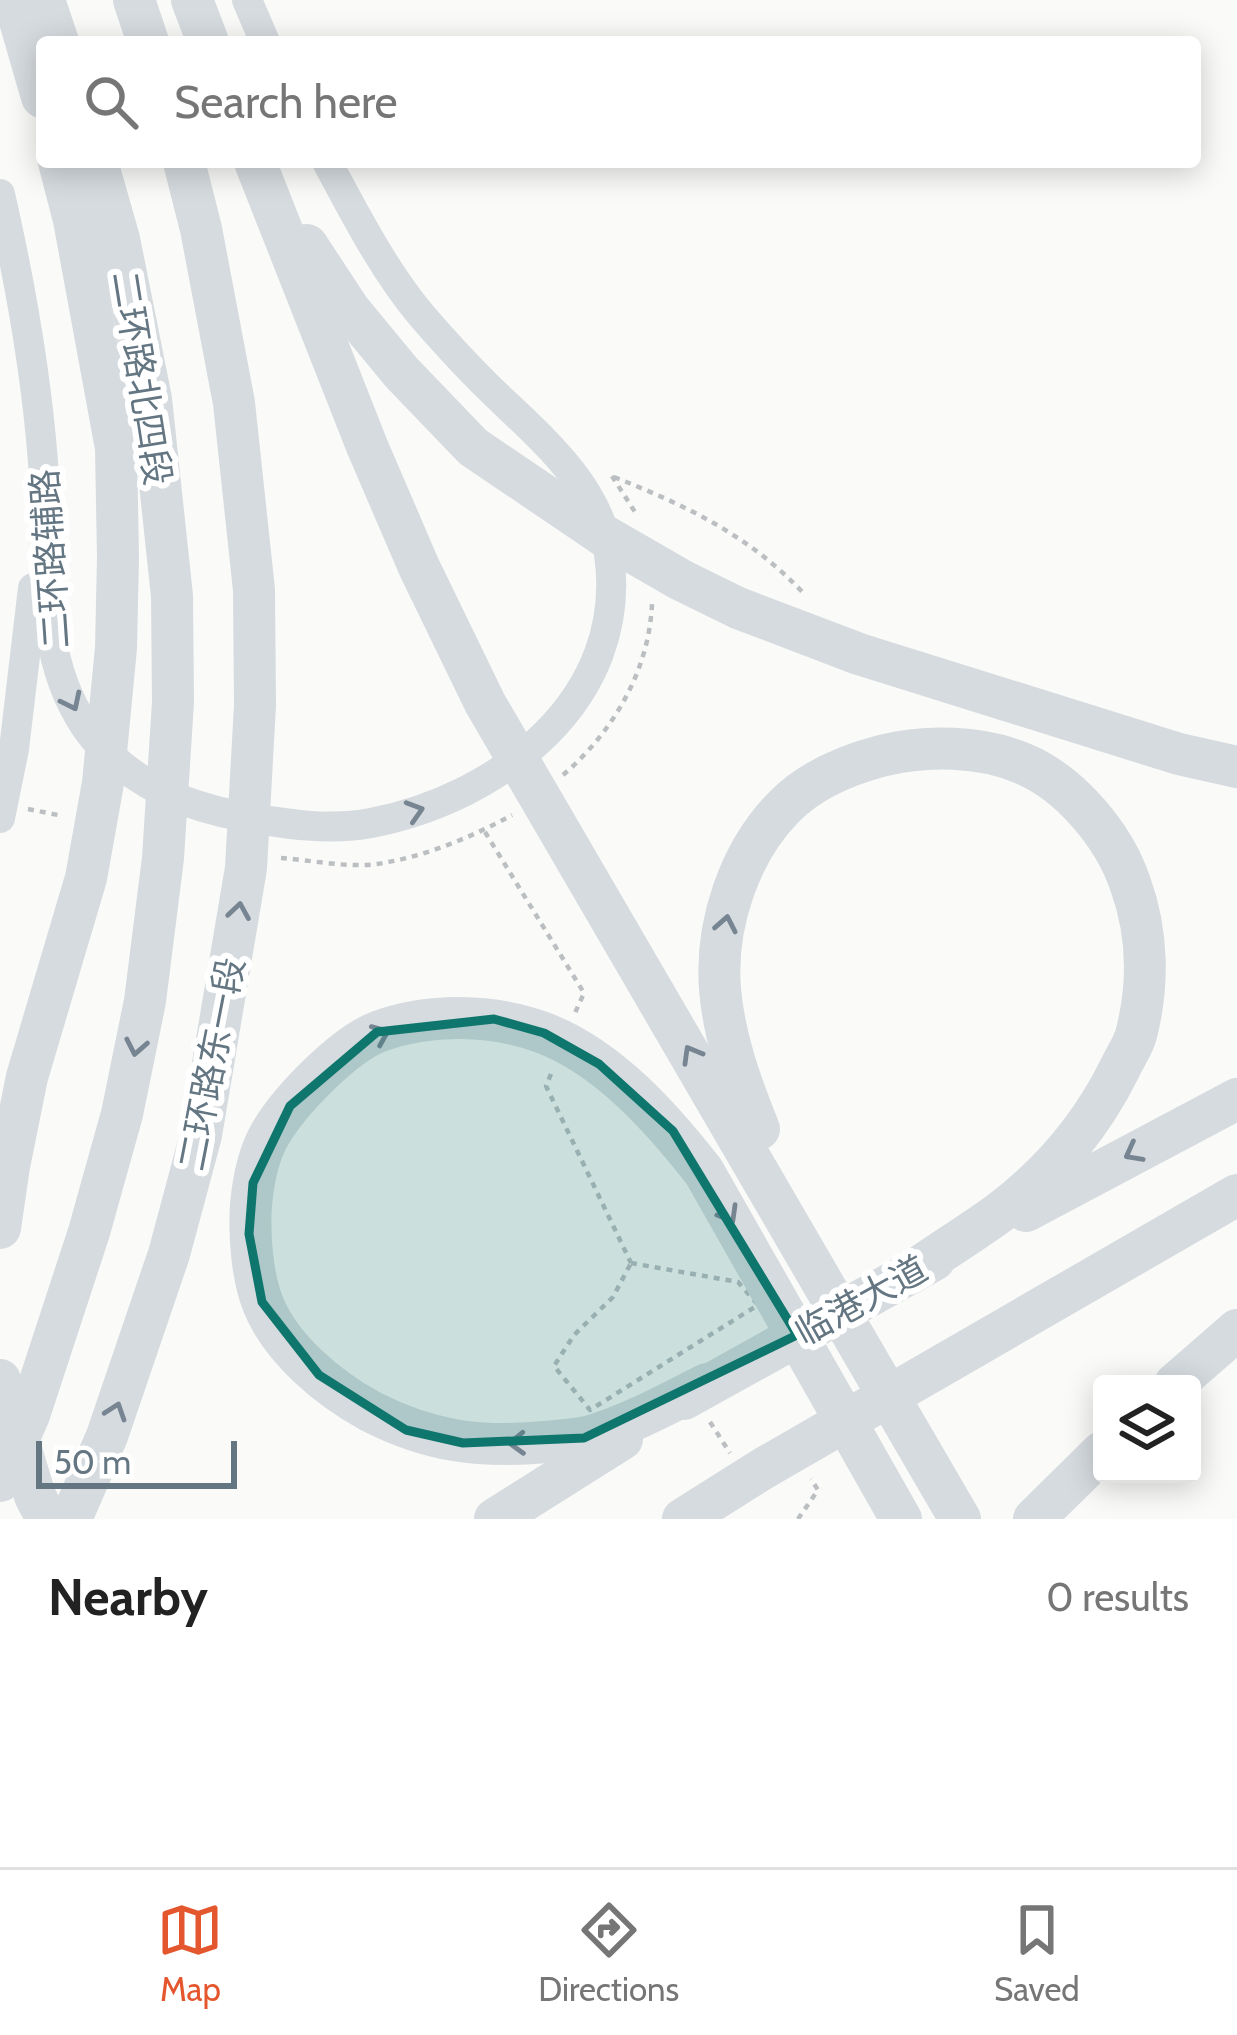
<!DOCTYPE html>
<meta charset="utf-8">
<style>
body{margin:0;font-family:Cabin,"Noto Sans SC",sans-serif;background:#f6f6f6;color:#222}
.controls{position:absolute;right:36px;bottom:36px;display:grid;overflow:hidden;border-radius:12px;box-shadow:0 6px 30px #0003}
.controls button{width:108px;height:108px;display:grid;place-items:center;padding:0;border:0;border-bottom:3px solid #e0e0e0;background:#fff;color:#222;font:60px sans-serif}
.scale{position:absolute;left:36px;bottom:30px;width:201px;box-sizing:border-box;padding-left:12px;border:6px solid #657683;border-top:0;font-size:33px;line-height:42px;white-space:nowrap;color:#657683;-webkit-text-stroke:9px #fff;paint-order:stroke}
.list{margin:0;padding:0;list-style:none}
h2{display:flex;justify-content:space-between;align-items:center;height:156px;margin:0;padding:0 48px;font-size:51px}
h2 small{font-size:39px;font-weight:400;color:#767676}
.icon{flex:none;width:66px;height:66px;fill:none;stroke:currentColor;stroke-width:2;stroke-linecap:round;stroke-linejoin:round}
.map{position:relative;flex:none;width:1237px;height:1519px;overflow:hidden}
.search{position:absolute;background:#fff;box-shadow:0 6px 30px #0003;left:36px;right:36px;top:36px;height:132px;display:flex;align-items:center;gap:30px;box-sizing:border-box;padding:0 42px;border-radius:12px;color:#767676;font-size:45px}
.sheet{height:348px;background:#fff}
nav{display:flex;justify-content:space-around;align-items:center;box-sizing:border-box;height:168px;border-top:3px solid #e0e0e0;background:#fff;font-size:33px;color:#767676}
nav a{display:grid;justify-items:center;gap:6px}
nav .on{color:#e4572e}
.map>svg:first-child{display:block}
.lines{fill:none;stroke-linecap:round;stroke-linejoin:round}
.path{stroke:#bbbfc2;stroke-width:4.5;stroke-dasharray:6 6;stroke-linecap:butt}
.secondary{stroke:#d6dbdf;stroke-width:30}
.highway{stroke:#d6dbdf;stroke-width:42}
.oneway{stroke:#768591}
.marked{fill:#0f766e;fill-opacity:0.2;stroke:#0f766e;stroke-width:9;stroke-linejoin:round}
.labels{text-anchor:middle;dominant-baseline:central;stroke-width:12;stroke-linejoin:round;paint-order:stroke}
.street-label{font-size:36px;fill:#657683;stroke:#fff}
</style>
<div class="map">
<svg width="1237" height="1519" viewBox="0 0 1237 1519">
<rect width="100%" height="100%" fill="#fafaf8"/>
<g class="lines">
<g class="path">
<path d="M612 476 635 512"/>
<path d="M614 477C687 506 751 536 806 596"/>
<path d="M563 775C613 732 649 671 652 604"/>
<path d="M28 809 63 816"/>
<path d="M485 832 584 993 575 1013"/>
<path d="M281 858C311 860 346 868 377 864 424 857 470 838 512 815"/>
<path d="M551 1074 546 1086 631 1263"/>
<path d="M631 1263 738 1282 758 1305 590 1410 554 1366 574 1335 613 1297Z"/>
<path d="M710 1422 730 1453"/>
<path d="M798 1519 818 1490 811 1479"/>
</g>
<g class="secondary">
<path d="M247 0 265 42"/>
<path d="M0 194C20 282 36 371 43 462 49 549 33 649 85 726 122 780 182 806 245 817 286 824 329 831 371 823 500 798 630 699 609 554 598 480 533 432 483 382 462 361 442 339 422 316 384 271 355 214 327 162"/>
<path d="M0 818 14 749 33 588"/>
</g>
<g class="highway">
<path d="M14 0 42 97"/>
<path d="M44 0 58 42"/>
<path d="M134 0 148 42"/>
<path d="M192 0 208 42"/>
<path d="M255 162 367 446 419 567 485 703 960 1519"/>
<path d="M307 245 349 309 401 372 473 447 603 535 681 580 738 608 859 654 1179 754 1237 767"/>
<path d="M759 1129C741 1084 724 1038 720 989 715 925 739 852 785 806 810 781 847 765 881 756 925 745 981 745 1024 764 1071 784 1114 836 1130 883 1148 932 1149 985 1136 1035 1133 1046 1125 1057 1120 1068 1092 1125 1051 1174 999 1213 970 1234 939 1253 909 1274"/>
<path d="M1026 1211 1237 1099"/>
<path d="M0 1228 9 1166 27 1077 86 878 103 783 116 648 118 557 116 448 74 220 59 162"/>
<path d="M0 1380 35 1496 47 1519"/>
<path d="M707 1384C669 1403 631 1424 591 1436 576 1440 561 1440 546 1442 480 1448 430 1442 370 1411 328 1388 281 1349 263 1304 252 1276 249 1235 251 1205 253 1182 258 1156 269 1136 288 1102 344 1044 380 1031 430 1013 491 1014 541 1032 607 1056 662 1118 704 1172L901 1519"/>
<path d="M1175 1384 1237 1330"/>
<path d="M684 1399 934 1260"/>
<path d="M0 1481 29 1415 89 1232 122 1114 145 1001 163 858 173 702 172 596 151 399 119 239 97 162"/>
<path d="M71 1519 107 1436 169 1254 201 1135 246 868 255 705 254 590 234 403 201 229 184 162"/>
<path d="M495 1519 622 1439"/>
<path d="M683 1519 764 1468 1237 1195"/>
<path d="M1034 1519 1102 1452"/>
</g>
</g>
<defs><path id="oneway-chevron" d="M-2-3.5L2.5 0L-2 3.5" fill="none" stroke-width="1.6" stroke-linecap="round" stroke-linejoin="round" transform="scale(3)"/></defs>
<g class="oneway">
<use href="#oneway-chevron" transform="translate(72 702) rotate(64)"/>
<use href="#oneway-chevron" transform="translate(415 811) rotate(-17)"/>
<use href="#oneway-chevron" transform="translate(239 911) rotate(-81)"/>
<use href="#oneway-chevron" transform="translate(726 924) rotate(-79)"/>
<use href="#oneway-chevron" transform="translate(381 1034) rotate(-23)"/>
<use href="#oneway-chevron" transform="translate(136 1047) rotate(101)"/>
<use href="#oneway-chevron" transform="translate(691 1054) rotate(-120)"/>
<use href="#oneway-chevron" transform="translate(1133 1153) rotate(152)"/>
<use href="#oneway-chevron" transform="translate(729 1215) rotate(60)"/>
<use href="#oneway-chevron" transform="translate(116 1411) rotate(-71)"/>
<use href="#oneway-chevron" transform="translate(517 1443) rotate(178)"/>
</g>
<path class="marked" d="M494 1019 544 1033 599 1064 673 1131 797 1335 584 1438 463 1443 406 1430 319 1375 262 1302 249 1234 253 1183 290 1106 377 1032Z"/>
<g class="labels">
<g class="street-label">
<text transform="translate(142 378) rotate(81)">二环路北四段</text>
<text transform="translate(50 559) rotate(-94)">二环路辅路</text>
<text transform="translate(211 1064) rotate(-79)">二环路东一段</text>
<text transform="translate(861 1300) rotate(-29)">临港大道</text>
</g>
</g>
</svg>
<div class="controls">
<button><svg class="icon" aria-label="layers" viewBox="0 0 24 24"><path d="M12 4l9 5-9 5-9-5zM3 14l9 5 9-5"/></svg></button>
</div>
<div class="scale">50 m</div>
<div class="search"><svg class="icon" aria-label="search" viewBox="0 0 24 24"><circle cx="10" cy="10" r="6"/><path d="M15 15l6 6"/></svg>Search here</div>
</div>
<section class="sheet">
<h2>Nearby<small>0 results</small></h2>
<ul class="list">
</ul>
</section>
<nav>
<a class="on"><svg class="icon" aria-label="map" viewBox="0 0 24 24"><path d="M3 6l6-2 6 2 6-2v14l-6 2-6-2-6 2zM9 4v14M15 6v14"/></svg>Map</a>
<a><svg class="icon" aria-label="directions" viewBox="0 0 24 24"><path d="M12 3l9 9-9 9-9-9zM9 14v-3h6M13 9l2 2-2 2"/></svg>Directions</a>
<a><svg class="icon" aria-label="saved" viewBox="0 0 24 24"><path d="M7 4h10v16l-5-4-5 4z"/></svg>Saved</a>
</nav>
